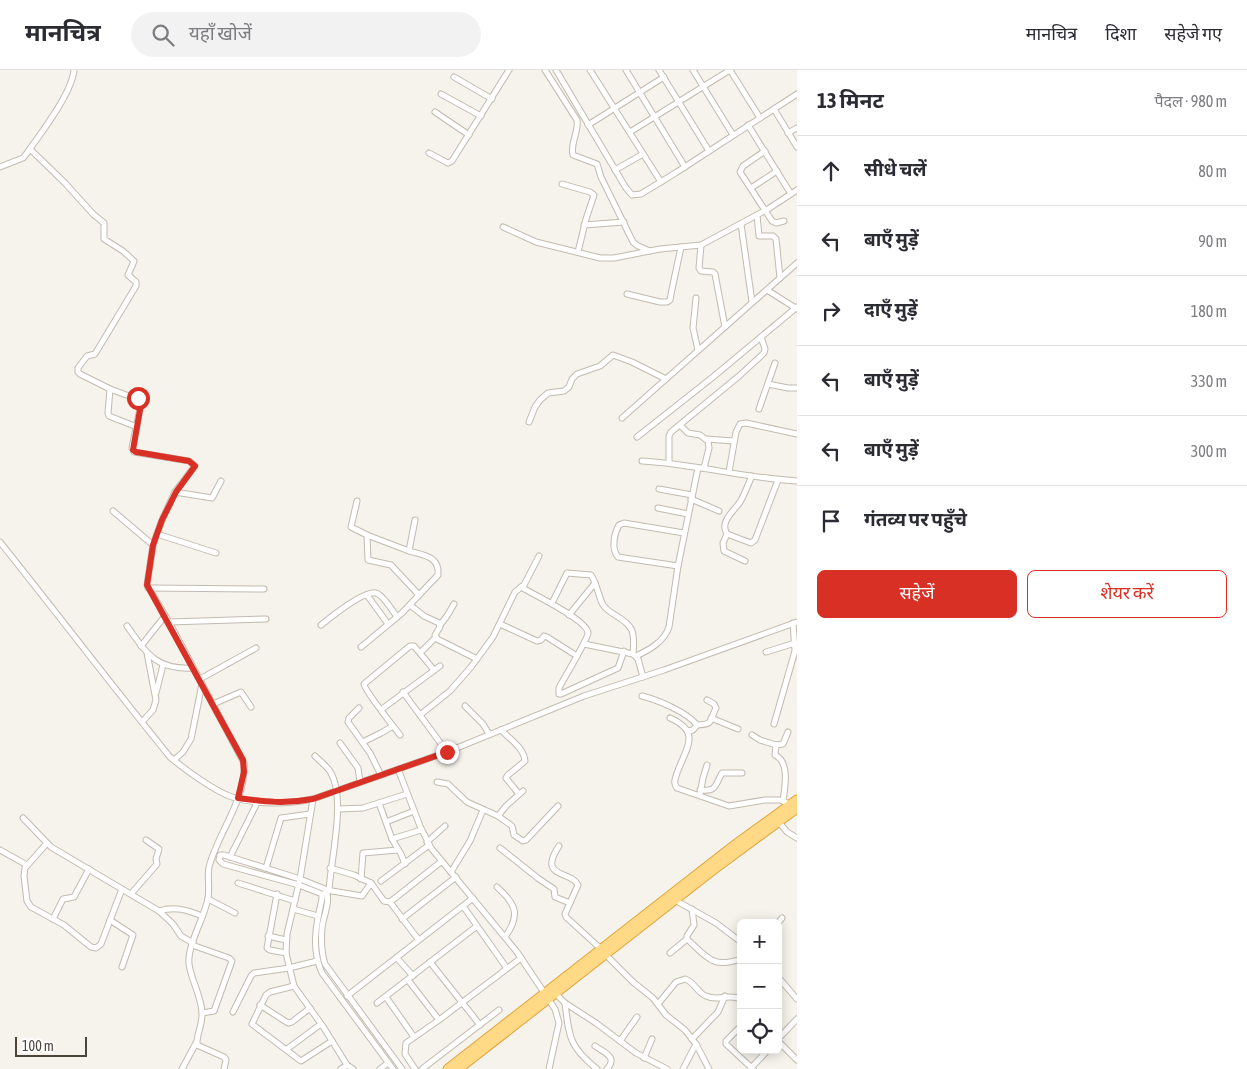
<!DOCTYPE html>
<html lang="hi">
<meta charset="utf-8">
<style>
body{margin:0;font-family:"Asap Condensed","Noto Sans Devanagari",sans-serif;background:#f2f2f3;color:#2b2b33}
.controls{position:absolute;right:15px;bottom:15px;display:grid;overflow:hidden;border-radius:8px;box-shadow:0 2px 12px #0003}
.controls button{width:45px;height:45px;display:grid;place-items:center;padding:0;border:0;border-bottom:1px solid #e1e1e2;background:#fff;color:#2b2b33;font:25px sans-serif}
.scale{position:absolute;left:15px;bottom:12px;width:72px;box-sizing:border-box;padding-left:5px;border:2px solid #4b4439;border-top:0;font-size:14px;line-height:18px;white-space:nowrap;color:#4b4439;-webkit-text-stroke:4px #fff;paint-order:stroke}
.stop{position:absolute;width:15px;height:15px;margin:-11px;border:4px solid #d93025;border-radius:50%;background:#fff}
.stop.end{background:#d93025;border-color:#fff;box-shadow:0 1px 5px #0008}
.list{margin:0;padding:0;list-style:none}
h2{display:flex;justify-content:space-between;align-items:center;height:65px;margin:0;padding:0 20px;font-size:21px}
h2 small{font-size:16px;font-weight:400;color:#7c7c81}
.list li{display:grid;grid-template-columns:32px 1fr auto;gap:15px;align-items:center;box-sizing:border-box;height:70px;padding:0 20px;border-top:1px solid #e1e1e2}
.list b{display:block;font-size:19px;white-space:nowrap}
.list em{font-size:16px;font-style:normal;color:#7c7c81}
.actions{display:flex;gap:10px;padding:15px 20px}
.actions a{flex:1;padding:11px 0;border:1px solid #d93025;border-radius:8px;text-align:center;font-size:18px;color:#d93025}
.actions .main{background:#d93025;color:#fff}
.icon{flex:none;width:28px;height:28px;fill:none;stroke:currentColor;stroke-width:2;stroke-linecap:round;stroke-linejoin:round}
.map{position:relative;flex:none;width:797px;height:999px;overflow:hidden}
header{display:flex;align-items:center;gap:30px;box-sizing:border-box;height:70px;padding:0 25px;background:#fff;border-bottom:1px solid #e1e1e2}
header strong{font-size:24px}
nav{display:flex;gap:28px;margin-inline-start:auto;font-size:18px}
.search{width:350px;height:45px;background:#f2f2f3;display:flex;align-items:center;gap:12px;box-sizing:border-box;padding:0 18px;border-radius:28px;color:#7c7c81;font-size:19px}
main{display:flex}
aside{flex:1;background:#fff}
.map>svg:first-child{display:block}
.lines{fill:none;stroke-linecap:round;stroke-linejoin:round}
.minor-casing{stroke:#c2bbae;stroke-width:7}
.trunk-casing{stroke:#e0a43c;stroke-width:11}
.minor{stroke:#fff;stroke-width:5}
.trunk{stroke:#ffd985;stroke-width:9}
.route{stroke:#d93025;stroke-width:6}
</style>
<header>
<strong>मानचित्र</strong>
<div class="search"><svg class="icon" aria-label="search" viewBox="0 0 24 24"><circle cx="10" cy="10" r="6"/><path d="M15 15l6 6"/></svg>यहाँ खोजें</div>
<nav><a>मानचित्र</a><a>दिशा</a><a>सहेजे गए</a></nav>
</header>
<main>
<div class="map">
<svg width="797" height="999" viewBox="0 0 797 999">
<rect width="100%" height="100%" fill="#f6f3ec"/>
<g class="lines">
<g class="minor-casing">
<g id="minor">
<path d="M545 0 577 50C579 62 570 73 573 85L597 94 601 107 633 172 638 176 650 181"/>
<path d="M556 0 626 118 632 125 641 124 677 102 797 24"/>
<path d="M590 0 661 112"/>
<path d="M626 0 685 97"/>
<path d="M659 0 709 81"/>
<path d="M693 0 733 65"/>
<path d="M730 0 760 48"/>
<path d="M454 7 492 29"/>
<path d="M441 24 481 46"/>
<path d="M774 39 797 77"/>
<path d="M435 42 469 65"/>
<path d="M588 55 664 7"/>
<path d="M748 55 791 124"/>
<path d="M630 62 730 0"/>
<path d="M788 63 797 58"/>
<path d="M30 79 65 113 93 144 104 153V169L123 181 134 191 128 205 136 212V216L95 284 87 286 78 298V302L80 304 110 319 140 330 141 334 132 378 134 382 189 391 195 396 175 422 162 450 153 475 147 515 169 552 244 693C246 731 218 762 209 797 207 807 210 818 208 828 205 847 187 875 189 894 191 910 201 925 202 942 203 955 196 965 197 975L224 987 226 990 224 999"/>
<path d="M765 81 743 96 740 102 772 151 776 153 784 151"/>
<path d="M429 83 446 92 448 93 452 91 509 0"/>
<path d="M0 97 23 88 27 83C41 63 72 23 74 0"/>
<path d="M615 100 643 84"/>
<path d="M562 114 590 122 594 125 586 149 578 182"/>
<path d="M751 118 777 101"/>
<path d="M757 145 759 166H773L776 169 780 208"/>
<path d="M741 154 752 232"/>
<path d="M584 155 624 152"/>
<path d="M503 157 536 172 600 188H614L660 179 701 175 768 139 797 120"/>
<path d="M701 175 699 198 701 201 713 202 715 204 725 257"/>
<path d="M767 220 797 239"/>
<path d="M627 224 660 232H667L670 230 671 224 681 177"/>
<path d="M696 228 693 258 698 280"/>
<path d="M768 314 788 318H797"/>
<path d="M110 319 108 343 109 346 137 357"/>
<path d="M759 339 775 293"/>
<path d="M622 348 797 193"/>
<path d="M529 352 535 337 540 330 548 323 564 321 569 317 572 309 577 304 600 296 613 285 632 292 666 309"/>
<path d="M680 355 688 363 700 365 708 371 709 378 704 398"/>
<path d="M637 367 713 307 797 237"/>
<path d="M706 369 734 371"/>
<path d="M642 391C695 394 745 408 797 411"/>
<path d="M669 392V366L671 362 739 306 764 283 765 279 761 267"/>
<path d="M729 402 736 362 740 354 746 353 797 364"/>
<path d="M752 406C748 414 745 424 740 432 734 441 719 452 727 464L751 473 755 470 778 410"/>
<path d="M659 419 692 425"/>
<path d="M175 422 212 428 221 411"/>
<path d="M691 429 719 441"/>
<path d="M357 431 351 457 367 465"/>
<path d="M658 438 688 444"/>
<path d="M113 441 153 475"/>
<path d="M157 464 216 483"/>
<path d="M727 464 723 473 724 481 745 491"/>
<path d="M0 472C57 543 112 616 170 687 184 699 216 722 232 727 258 735 287 734 313 729L447 682 584 626 664 600 797 552"/>
<path d="M409 481 367 465 368 490 391 495 419 525"/>
<path d="M678 496 618 487C611 479 614 464 619 455L624 453 684 463"/>
<path d="M521 517C532 524 588 550 588 563 588 569 563 610 559 618V624H561L618 598 624 581"/>
<path d="M148 518 264 519"/>
<path d="M367 525 388 554"/>
<path d="M552 533 567 503 591 505C597 514 598 525 603 535 606 539 610 542 615 545 634 556 635 562 633 584"/>
<path d="M410 535 424 546 439 553 440 557 435 565 437 569 477 589"/>
<path d="M569 545 595 513"/>
<path d="M169 552 266 549"/>
<path d="M500 554 537 571 541 570 544 566 547 567 577 586"/>
<path d="M321 555C331 547 364 520 376 523 382 524 393 541 397 547"/>
<path d="M440 555 447 546 454 534"/>
<path d="M127 556C147 584 156 600 193 598"/>
<path d="M584 574 633 584 638 589 643 607"/>
<path d="M141 576 165 546"/>
<path d="M361 577 402 543 438 505C440 486 423 485 409 481L415 450"/>
<path d="M766 582 795 573"/>
<path d="M420 583 436 567"/>
<path d="M636 586C649 580 664 572 669 557L678 496 698 398"/>
<path d="M200 609 256 578"/>
<path d="M403 622 447 682"/>
<path d="M156 623 163 595"/>
<path d="M642 626C658 630 687 642 697 655"/>
<path d="M213 634 241 622 251 637"/>
<path d="M465 636 483 654 489 664"/>
<path d="M359 638 349 648 348 652 370 683 381 705"/>
<path d="M382 639 440 596"/>
<path d="M420 645 450 621 471 597 493 567 515 522 524 515 539 486"/>
<path d="M670 648C702 662 686 678 677 703 675 709 673 713 677 718L729 736 765 730H780L790 734"/>
<path d="M711 648 738 659"/>
<path d="M142 652 153 640 156 630 147 583"/>
<path d="M774 654 795 581 793 553"/>
<path d="M501 660C510 669 524 678 525 691L508 705 506 708 519 724"/>
<path d="M688 661 693 660 697 655C714 654 709 652 716 638L714 634 707 630"/>
<path d="M400 665C394 657 364 620 364 614L410 576H414L434 600"/>
<path d="M752 665 760 670 776 675"/>
<path d="M363 672 381 663 393 656"/>
<path d="M340 673 358 698 360 712"/>
<path d="M315 686C320 691 328 697 331 703 346 729 331 789 329 820"/>
<path d="M174 690 183 682 191 669 202 614"/>
<path d="M398 699 420 756 431 778 517 882 555 939 559 953 549 999"/>
<path d="M437 712 448 714 467 732 498 746 512 756 514 765 523 771 526 770 558 736"/>
<path d="M700 720C717 722 715 715 722 703H742"/>
<path d="M700 724 703 708 707 695"/>
<path d="M313 729 300 809 287 864 286 883 294 916 324 958 347 995"/>
<path d="M783 731C785 717 790 692 775 685L776 675 783 674 788 662"/>
<path d="M379 733 392 769 401 784 405 794"/>
<path d="M339 739 363 738 407 724"/>
<path d="M498 746 506 736 523 721"/>
<path d="M23 748 51 777 159 841 173 854 181 866 193 873"/>
<path d="M778 751 787 762 797 768"/>
<path d="M386 752 414 741"/>
<path d="M392 769 421 760"/>
<path d="M427 772 445 756"/>
<path d="M47 773 25 798 24 806 27 831 31 837 64 855 91 877 96 878 101 874 122 819"/>
<path d="M559 776C537 809 571 800 578 815L565 844 566 847 601 879"/>
<path d="M500 778 539 809 554 819 555 827 570 833"/>
<path d="M0 780 27 795"/>
<path d="M230 787 258 731"/>
<path d="M266 798 281 748 310 744"/>
<path d="M330 798 354 805 371 813 384 831 390 832 442 791"/>
<path d="M451 802 470 771 483 740"/>
<path d="M361 809 363 783 398 780"/>
<path d="M381 811 429 775"/>
<path d="M238 813 295 831"/>
<path d="M497 817C516 834 521 845 505 867"/>
<path d="M326 820 362 826 371 813"/>
<path d="M131 824 157 794 156 789 159 779 146 770"/>
<path d="M277 824 267 878 270 880 286 883"/>
<path d="M208 829 235 843"/>
<path d="M675 830 716 853 741 872"/>
<path d="M390 832 418 869"/>
<path d="M463 836 506 897"/>
<path d="M293 839 318 846"/>
<path d="M692 839 694 855 687 866V869C707 887 712 899 741 889"/>
<path d="M159 841C176 836 187 840 202 846"/>
<path d="M53 849 63 829 74 827 89 799"/>
<path d="M402 849 456 807"/>
<path d="M110 850 133 865 122 897"/>
<path d="M778 853 782 848"/>
<path d="M268 866 286 870"/>
<path d="M192 875 229 888 232 891 214 941 202 943"/>
<path d="M670 883 687 869"/>
<path d="M605 884 633 912 653 928 666 945 685 960 696 974 709 999"/>
<path d="M397 888 413 906"/>
<path d="M430 892 480 955"/>
<path d="M778 907 797 929"/>
<path d="M408 910 439 950"/>
<path d="M294 916 270 922 266 925 252 954 301 991 332 971"/>
<path d="M555 923 565 933 596 953 636 983 667 999"/>
<path d="M347 926 473 828"/>
<path d="M386 927 414 967"/>
<path d="M377 933 477 856"/>
<path d="M565 933C569 966 569 977 597 999"/>
<path d="M658 934 676 912 685 909C695 912 697 923 706 926 719 932 727 923 741 929"/>
<path d="M260 935 288 953 292 952 310 938"/>
<path d="M233 942 251 906 254 903 289 898 317 891"/>
<path d="M741 956 726 971V974L753 999"/>
<path d="M692 969 718 942 725 926"/>
<path d="M778 969 797 949"/>
<path d="M620 971 637 947"/>
<path d="M778 971 797 990"/>
<path d="M595 976C605 983 618 987 607 999"/>
<path d="M287 979 321 954"/>
<path d="M644 988 652 969"/>
<path d="M751 998 768 980"/>
<path d="M182 999 196 973"/>
<path d="M341 999 347 995 353 999"/>
<path d="M380 999 388 993"/>
<path d="M393 999 322 903C311 879 316 854 322 829V824L299 815 223 794 219 790 220 785H224L300 809 325 819C332 830 323 846 322 858 321 870 321 882 325 894L402 999"/>
<path d="M415 999 405 984 406 973 439 950 521 888"/>
<path d="M422 999 499 940"/>
<path d="M683 999 696 974"/>
</g>
</g>
<g class="trunk-casing">
<g id="trunk">
<path d="M448 999 731 778 797 730"/>
<path d="M458 999 718 796 797 738"/>
</g>
</g>
<use href="#minor" class="minor"/>
<use href="#trunk" class="trunk"/>
</g>
<g class="lines">
<path class="route" d="M138 328 141 334 133 380 136 382 189 391 195 396 176 422 162 450 153 475 147 515 243 690 244 702 238 728C266 732 285 734 313 729L447 682"/>
</g>
</svg>
<div class="controls">
<button>+</button>
<button>−</button>
<button><svg class="icon" aria-label="locate" viewBox="0 0 24 24"><circle cx="12" cy="12" r="6"/><path d="M12 2v4M12 18v4M2 12h4M18 12h4"/></svg></button>
</div>
<div class="scale">100 m</div>
<div class="stop" style="left:138px;top:328px"></div>
<div class="stop end" style="left:447px;top:682px"></div>
</div>
<aside>
<h2>13 मिनट<small>पैदल · 980 m</small></h2>
<ul class="list">
<li><svg class="icon" aria-label="ahead" viewBox="0 0 24 24"><path d="M12 20V5M6 11l6-6 6 6"/></svg><div><b>सीधे चलें</b></div><em>80 m</em></li>
<li><svg class="icon" aria-label="left" viewBox="0 0 24 24"><path d="M17 20v-9H6M10 6l-5 5 5 5"/></svg><div><b>बाएँ मुड़ें</b></div><em>90 m</em></li>
<li><svg class="icon" aria-label="right" viewBox="0 0 24 24"><path d="M7 20v-9h11M14 6l5 5-5 5"/></svg><div><b>दाएँ मुड़ें</b></div><em>180 m</em></li>
<li><svg class="icon" aria-label="left" viewBox="0 0 24 24"><path d="M17 20v-9H6M10 6l-5 5 5 5"/></svg><div><b>बाएँ मुड़ें</b></div><em>330 m</em></li>
<li><svg class="icon" aria-label="left" viewBox="0 0 24 24"><path d="M17 20v-9H6M10 6l-5 5 5 5"/></svg><div><b>बाएँ मुड़ें</b></div><em>300 m</em></li>
<li><svg class="icon" aria-label="arrive" viewBox="0 0 24 24"><path d="M6 21V4h12l-3 4 3 4H6"/></svg><div><b>गंतव्य पर पहुँचे</b></div></li>
</ul>
<div class="actions"><a class="main">सहेजें</a><a>शेयर करें</a></div>
</aside>
</main>
